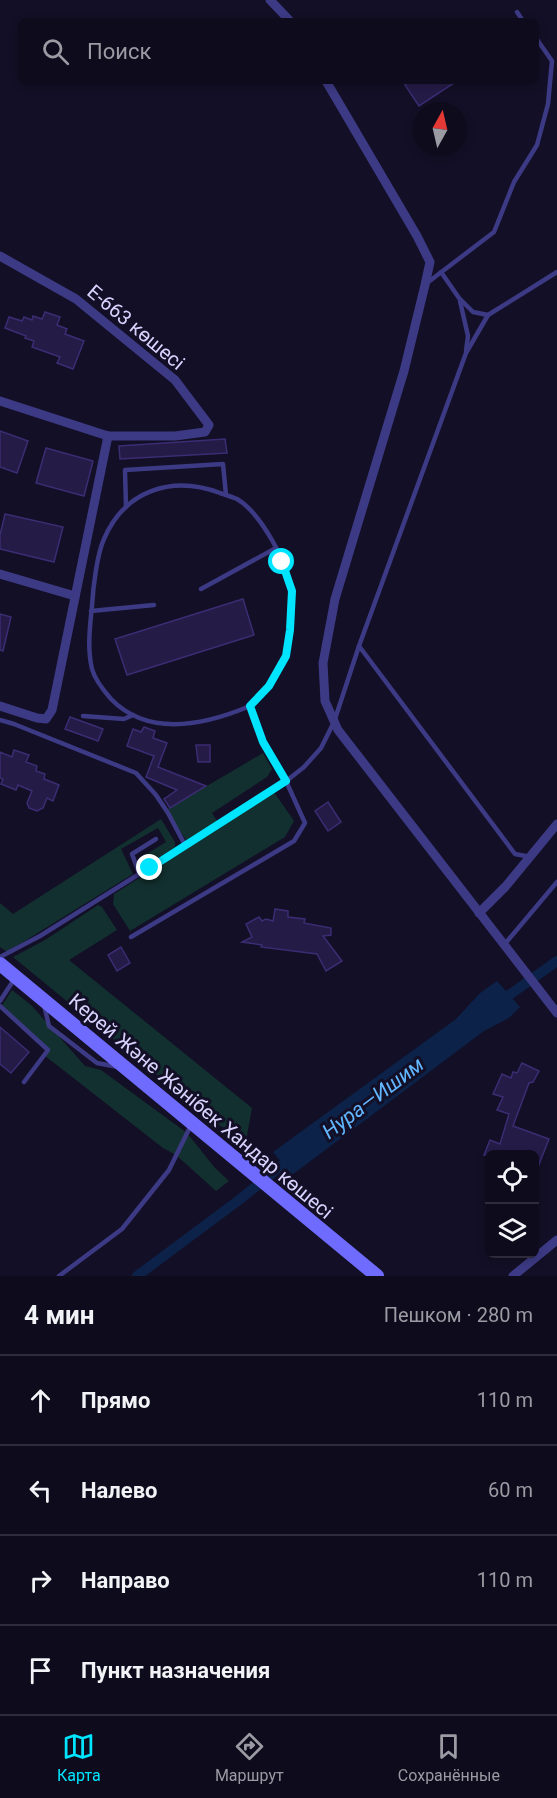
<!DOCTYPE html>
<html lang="ru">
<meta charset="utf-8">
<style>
body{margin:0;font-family:Roboto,sans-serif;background:#171425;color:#f1f3f6}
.controls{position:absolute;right:18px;bottom:18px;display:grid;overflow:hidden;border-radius:9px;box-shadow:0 3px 9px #0003}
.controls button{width:54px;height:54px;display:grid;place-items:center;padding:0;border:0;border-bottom:2px solid #2e2b3b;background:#0e0b1c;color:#f1f3f6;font:30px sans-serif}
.compass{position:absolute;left:413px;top:102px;width:54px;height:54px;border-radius:50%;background:#0e0b1c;box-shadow:0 3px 9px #0003;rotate:8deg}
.stop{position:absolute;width:18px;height:18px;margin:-14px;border:4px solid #00e5ff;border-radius:50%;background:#fff}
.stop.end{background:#00e5ff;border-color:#fff;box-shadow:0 2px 6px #0008}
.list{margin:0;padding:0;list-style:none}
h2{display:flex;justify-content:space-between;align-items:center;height:78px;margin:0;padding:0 24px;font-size:26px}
h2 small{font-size:20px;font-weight:400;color:#9b9ba3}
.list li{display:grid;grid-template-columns:39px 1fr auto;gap:18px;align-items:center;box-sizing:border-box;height:90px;padding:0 24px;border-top:2px solid #2e2b3b}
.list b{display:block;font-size:22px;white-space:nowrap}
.list em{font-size:20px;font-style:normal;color:#9b9ba3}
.icon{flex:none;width:33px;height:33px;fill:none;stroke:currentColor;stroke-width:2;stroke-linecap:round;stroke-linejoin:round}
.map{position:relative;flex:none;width:557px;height:1276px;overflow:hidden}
.search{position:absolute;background:#0e0b1c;box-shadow:0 3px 9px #0003;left:18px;right:18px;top:18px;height:66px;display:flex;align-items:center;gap:15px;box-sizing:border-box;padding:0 21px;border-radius:9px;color:#9b9ba3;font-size:22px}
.sheet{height:438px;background:#0e0b1c}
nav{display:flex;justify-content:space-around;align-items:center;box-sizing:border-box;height:84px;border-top:2px solid #2e2b3b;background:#0e0b1c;font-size:16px;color:#9b9ba3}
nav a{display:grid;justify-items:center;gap:3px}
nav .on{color:#00e5ff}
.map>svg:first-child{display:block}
.green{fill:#12302f}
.water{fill:#0c2248}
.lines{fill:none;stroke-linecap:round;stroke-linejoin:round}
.canal{stroke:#0c2248;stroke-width:10}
.building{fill:#241b47;stroke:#3b2d73;stroke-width:1.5}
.lane{stroke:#3d3a85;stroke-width:4.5}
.street{stroke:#3d3a85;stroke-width:9}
.secondary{stroke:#6f6bff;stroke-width:14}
.route{stroke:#00e5ff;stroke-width:8}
.labels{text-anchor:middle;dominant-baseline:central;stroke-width:6;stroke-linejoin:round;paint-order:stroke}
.street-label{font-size:20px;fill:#d9d4ff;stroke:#130f26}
.water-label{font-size:21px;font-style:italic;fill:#62b6ff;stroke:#130f26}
</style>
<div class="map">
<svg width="557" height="1276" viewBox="0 0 557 1276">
<rect width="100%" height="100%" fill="#130f26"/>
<g class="green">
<path d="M263 753 272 769 267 777 212 813 217 821 144 867 140 858 166 842 158 828 121 849 133 874 7 952 0 947V903L13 914 161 819 175 842V847L186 840 166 810Z"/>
<path d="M274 792 294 821 285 837 130 931 113 904 114 894Z"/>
<path d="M98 905 102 907 117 930 69 960 252 1108 246 1141 214 1122 13 957 45 940Z"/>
<path d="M12 990 32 1006 85 1066 101 1070 187 1133 215 1168 229 1181 216 1191 176 1155 163 1148 44 1055 48 1050 1 1007Z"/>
</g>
<path class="water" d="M497 981 520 1007 509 1018 484 1031 292 1175 273 1152 456 1019 480 993Z"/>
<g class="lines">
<g class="canal">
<path d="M498 1003 557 961"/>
<path d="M137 1276 239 1200 294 1156"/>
</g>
</g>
<g class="building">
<path d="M410 81H457L419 106 405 85Z"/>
<path d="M45 312 60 317 57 325 67 329 65 334 84 341 73 369 57 363 60 357 32 347 34 341 25 338 26 336 5 328 9 317 22 321 24 317 32 320 33 316 42 319Z"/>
<path d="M0 431 28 441 17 473 0 467Z"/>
<path d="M225 439 227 453 120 459 119 446Z"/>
<path d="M46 448 93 461 84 496 36 483Z"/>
<path d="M5 514 63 527 54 562 0 549V535Z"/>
<path d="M243 599 254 635 127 675 115 639Z"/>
<path d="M0 614 11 617 3 651 0 650Z"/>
<path d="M70 717 103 729 98 741 65 729Z"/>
<path d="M144 727 155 731 153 738 167 743 158 767 206 786 170 808 164 799 177 790 146 777 154 756 127 746 133 729 141 732Z"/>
<path d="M196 745H210V762H198Z"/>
<path d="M14 750 29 755 26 762 37 766 36 771 45 774 44 779 59 785 53 801 47 798 43 808 37 811 29 808 27 803 32 791 18 785 16 790 1 784 3 779 0 778V752L12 757Z"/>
<path d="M328 802 341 822 328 831 315 811Z"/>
<path d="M275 909 288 911V917L305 919 304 923 331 928V935L323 936 342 961 326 971 317 954 261 947 262 945 242 942 252 937 246 924 259 917 262 921 266 919 273 921Z"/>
<path d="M121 947 130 963 117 971 108 955Z"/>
<path d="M0 1027 29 1052 11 1073 0 1064Z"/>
<path d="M522 1063 539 1071 533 1082 529 1083 513 1126 549 1139 536 1172H534V1155H484L490 1140 500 1144 509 1114 497 1110 503 1097 493 1094 502 1074 511 1078 513 1072 517 1073Z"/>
</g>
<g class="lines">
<g class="lane">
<path d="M517 12 523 21"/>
<path d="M441 272 459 298 473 312 488 315 557 272"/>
<path d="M427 283 494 232 514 182 537 145 548 104 552 61 536 38"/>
<path d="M460 301 468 336 466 351"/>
<path d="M126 507 125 470 223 464 226 495"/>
<path d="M201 589 276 548"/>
<path d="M91 611 154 605"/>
<path d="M359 646 515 854 531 857"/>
<path d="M83 716 124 719 133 715"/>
<path d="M0 720 14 724 136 773 156 795 168 813 185 845"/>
<path d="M139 873 132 854 156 839"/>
<path d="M131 937 294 841 305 823 286 781 263 742 250 706C264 691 280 674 286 654 290 638 294 608 292 591 288 564 261 513 237 499 232 497 226 495 220 493 172 475 125 490 104 539 97 554 93 588 92 606 90 626 87 648 92 669 95 680 104 691 111 699 149 738 205 725 250 706"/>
<path d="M504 945 557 882"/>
<path d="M0 957 40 936 280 786 304 767 321 748 334 722 359 646 466 353 488 315"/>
<path d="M0 1001 15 978"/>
<path d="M44 1005 49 1026 97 1063 118 1067"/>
<path d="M0 1006 48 1050 24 1082"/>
<path d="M59 1276 122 1229 169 1170 191 1125"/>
</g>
<g class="street">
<path d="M270 0 290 21"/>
<path d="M326 81 417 236 430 262 425 285 404 371 335 599 323 663 325 701 338 730 557 1013"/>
<path d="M0 256 76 299 175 380 209 425 205 432 175 436H108L0 401"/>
<path d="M0 574 75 596"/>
<path d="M0 706 37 718 46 719 52 710 108 436"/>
<path d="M479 913 506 886 557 824"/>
<path d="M513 1276 557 1240"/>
</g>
<path class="secondary" d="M0 964 377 1276"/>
</g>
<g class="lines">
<path class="route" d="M150 868 286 781 263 742 250 706 269 686 286 656 290 630 292 591 282 562"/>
</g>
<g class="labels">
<g class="street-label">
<text transform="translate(136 327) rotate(40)">Е-663 көшесі</text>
<text transform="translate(201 1106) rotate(40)">Керей Және Жәнібек Хандар көшесі</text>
</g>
<g class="water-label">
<text transform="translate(373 1098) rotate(-37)">Нура—Ишим</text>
</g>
</g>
</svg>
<div class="controls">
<button><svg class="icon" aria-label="locate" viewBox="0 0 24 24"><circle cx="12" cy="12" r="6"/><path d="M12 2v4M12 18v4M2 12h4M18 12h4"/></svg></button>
<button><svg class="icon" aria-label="layers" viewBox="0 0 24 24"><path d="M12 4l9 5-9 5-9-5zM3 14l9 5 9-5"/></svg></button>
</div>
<svg class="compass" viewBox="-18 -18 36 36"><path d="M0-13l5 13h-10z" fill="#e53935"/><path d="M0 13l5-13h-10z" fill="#9b9ba3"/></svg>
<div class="stop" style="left:282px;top:562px"></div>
<div class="stop end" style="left:150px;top:868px"></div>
<div class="search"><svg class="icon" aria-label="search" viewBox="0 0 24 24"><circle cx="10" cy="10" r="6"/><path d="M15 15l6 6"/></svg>Поиск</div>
</div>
<section class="sheet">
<h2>4 мин<small>Пешком · 280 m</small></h2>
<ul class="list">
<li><svg class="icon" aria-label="ahead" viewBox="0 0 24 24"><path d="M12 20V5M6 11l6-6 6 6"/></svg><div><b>Прямо</b></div><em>110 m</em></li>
<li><svg class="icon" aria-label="left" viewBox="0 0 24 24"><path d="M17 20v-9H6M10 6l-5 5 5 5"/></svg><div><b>Налево</b></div><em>60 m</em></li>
<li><svg class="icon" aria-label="right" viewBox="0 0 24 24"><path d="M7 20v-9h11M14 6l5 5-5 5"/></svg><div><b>Направо</b></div><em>110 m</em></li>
<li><svg class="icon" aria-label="arrive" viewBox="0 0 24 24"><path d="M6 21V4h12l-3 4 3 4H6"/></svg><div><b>Пункт назначения</b></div></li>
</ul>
</section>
<nav>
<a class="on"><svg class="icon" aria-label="map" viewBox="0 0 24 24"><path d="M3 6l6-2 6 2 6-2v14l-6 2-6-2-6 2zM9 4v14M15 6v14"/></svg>Карта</a>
<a><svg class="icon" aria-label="directions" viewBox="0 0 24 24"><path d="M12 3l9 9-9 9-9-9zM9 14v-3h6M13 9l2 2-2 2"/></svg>Маршрут</a>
<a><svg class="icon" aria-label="saved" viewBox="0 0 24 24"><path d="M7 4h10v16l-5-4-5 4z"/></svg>Сохранённые</a>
</nav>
